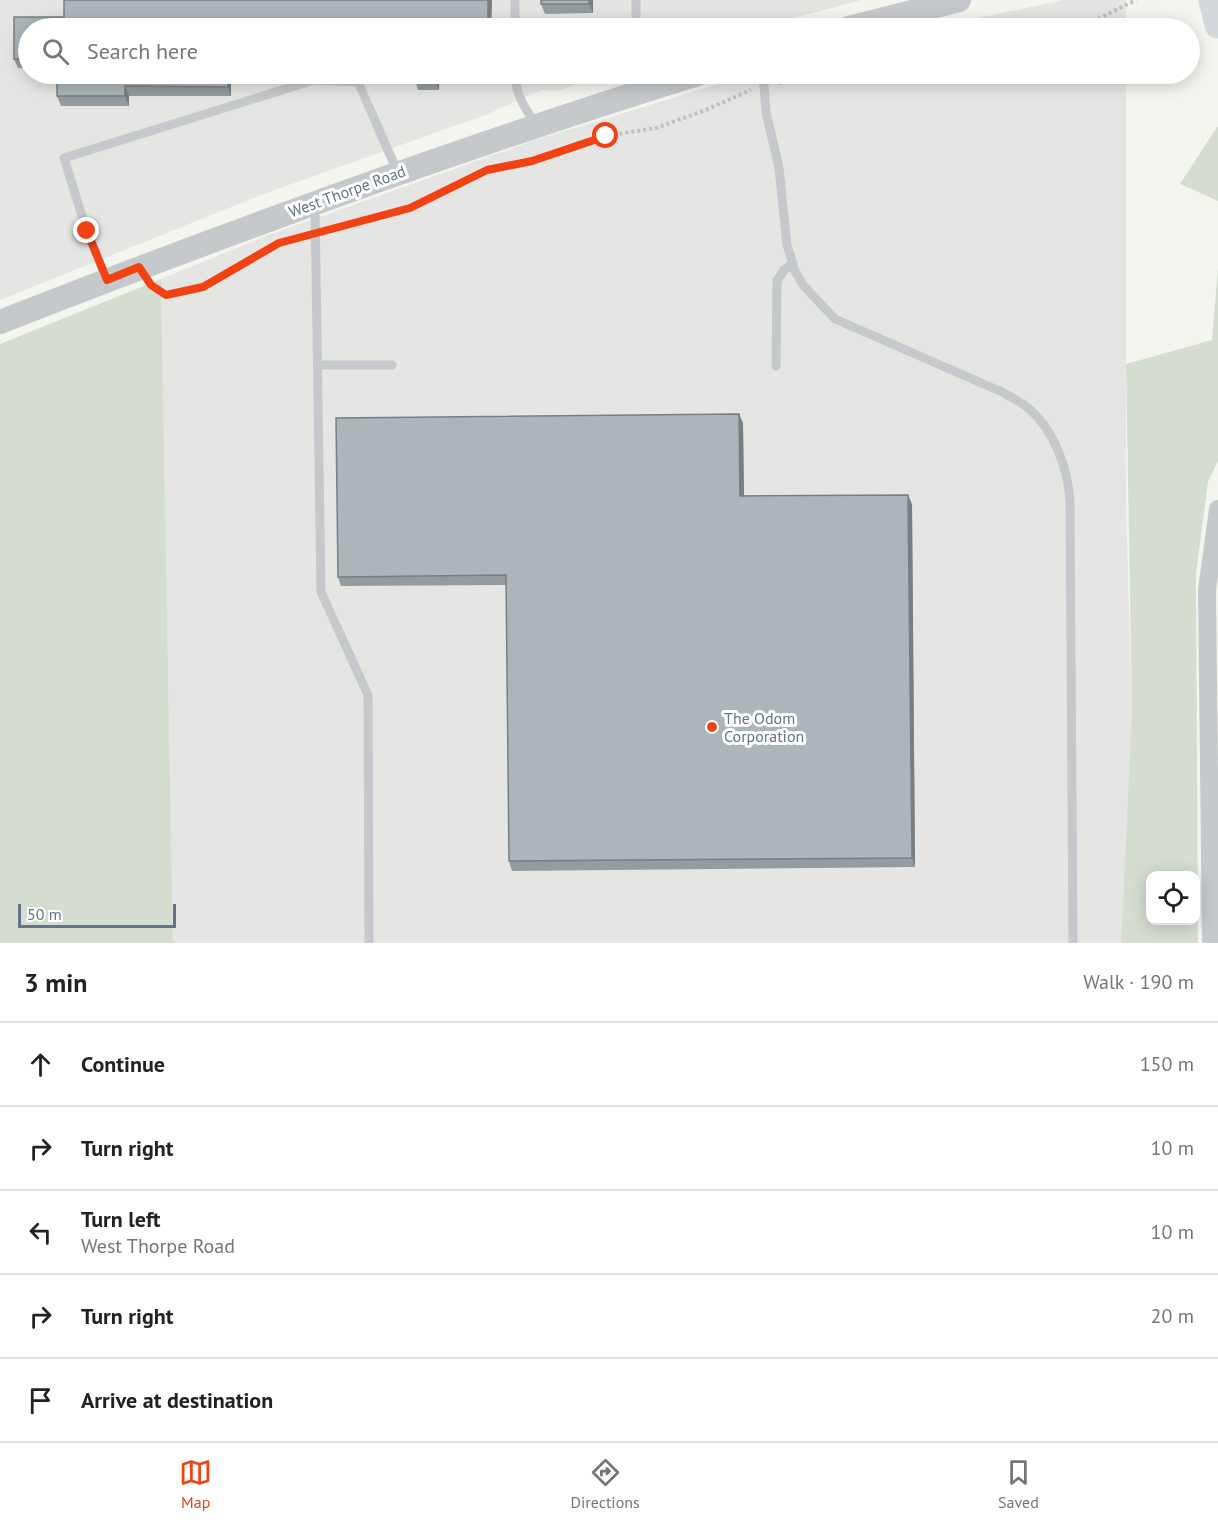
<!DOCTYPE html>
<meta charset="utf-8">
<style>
body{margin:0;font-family:"PT Sans",sans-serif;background:#f6f6f6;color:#222}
.controls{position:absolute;right:18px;bottom:18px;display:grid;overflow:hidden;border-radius:12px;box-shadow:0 3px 15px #0003}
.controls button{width:54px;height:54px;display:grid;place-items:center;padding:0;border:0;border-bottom:2px solid #e0e0e0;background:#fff;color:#222;font:30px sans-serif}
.scale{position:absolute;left:18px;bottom:15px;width:158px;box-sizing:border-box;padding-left:6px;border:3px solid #617584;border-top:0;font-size:16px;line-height:21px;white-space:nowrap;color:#617584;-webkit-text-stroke:4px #fff;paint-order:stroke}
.stop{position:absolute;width:18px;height:18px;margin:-14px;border:4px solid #f24213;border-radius:50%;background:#fff}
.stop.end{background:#f24213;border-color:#fff;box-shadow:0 2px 6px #0008}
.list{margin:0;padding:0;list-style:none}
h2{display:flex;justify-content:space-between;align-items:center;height:78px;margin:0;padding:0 24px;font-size:26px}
h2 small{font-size:20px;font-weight:400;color:#767676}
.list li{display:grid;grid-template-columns:39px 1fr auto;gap:18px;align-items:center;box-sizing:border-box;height:84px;padding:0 24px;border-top:2px solid #e0e0e0}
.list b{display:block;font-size:22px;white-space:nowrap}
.list p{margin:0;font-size:20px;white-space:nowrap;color:#767676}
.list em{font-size:20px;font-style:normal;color:#767676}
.icon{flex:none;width:33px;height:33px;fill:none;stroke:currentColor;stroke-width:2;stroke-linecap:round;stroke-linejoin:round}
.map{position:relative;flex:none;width:1218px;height:943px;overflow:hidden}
.search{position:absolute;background:#fff;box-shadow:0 3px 15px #0003;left:18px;right:18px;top:18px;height:66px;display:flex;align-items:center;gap:15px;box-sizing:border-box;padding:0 21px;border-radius:33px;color:#767676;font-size:22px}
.sheet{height:498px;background:#fff}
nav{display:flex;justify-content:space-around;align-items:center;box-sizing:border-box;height:84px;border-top:2px solid #e0e0e0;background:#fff;font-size:16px;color:#767676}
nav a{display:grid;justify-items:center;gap:3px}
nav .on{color:#f24213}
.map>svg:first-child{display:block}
.built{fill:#e5e6e4}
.green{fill:#d5ddd1;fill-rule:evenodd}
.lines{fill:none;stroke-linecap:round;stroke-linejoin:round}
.path{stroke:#bdbfc1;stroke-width:4;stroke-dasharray:3 3;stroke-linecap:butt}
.service{stroke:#c6c9cc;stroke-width:9}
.minor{stroke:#c6c9cc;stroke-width:18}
.tertiary{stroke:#c6c9cc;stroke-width:24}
.secondary{stroke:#d2d8dc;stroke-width:27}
.wall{fill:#949c9f}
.shaded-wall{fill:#787f82}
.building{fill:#acb5b9;stroke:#787f82;stroke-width:1.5}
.route{stroke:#f24213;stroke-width:8}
.poi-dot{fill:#f24213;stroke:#fff;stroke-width:2}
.labels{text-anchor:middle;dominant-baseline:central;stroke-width:6;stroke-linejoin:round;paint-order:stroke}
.street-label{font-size:16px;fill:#617584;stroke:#fff}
.poi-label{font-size:16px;fill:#617584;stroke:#fff;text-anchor:start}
</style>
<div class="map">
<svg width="1218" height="943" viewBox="0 0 1218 943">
<rect width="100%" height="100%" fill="#f5f5f0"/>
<g class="built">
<path d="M0 0H862L755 28H28V74H606L556 91 541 90 488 114 261 195 0 300Z"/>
<path d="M1063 0H1126V28H931Z"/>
<path d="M751 74H1126V503L1132 709 1121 943H173L161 279 263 237 538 139Z"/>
</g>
<g class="green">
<path d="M1217 127H1218V201L1180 184Z"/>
<path d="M1218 268V461L1208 482 1196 574 1198 943H1121L1132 709 1126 364 1212 340ZM1150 876H1196V920H1150Z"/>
<path d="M161 279 173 943H0V344Z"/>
</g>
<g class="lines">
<g class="path">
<path d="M1057 28 1100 18 1136 0"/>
<path d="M778 83 824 74"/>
<path d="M330 228 410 208 487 170 532 161 606 136 656 128 703 111 751 90"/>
<path d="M152 286 167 295 203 287 279 243 302 236"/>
</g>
<g class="service">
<path d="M636 0V22L639 28"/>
<path d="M515 28V0"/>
<path d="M515 74C516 94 524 108 536 124"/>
<path d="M763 74 766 112 779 168 787 245 795 271 803 285 835 319 1002 392C1010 397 1020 401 1027 407 1054 429 1069 470 1070 504L1073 943"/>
<path d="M315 206 321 592 368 695 369 943"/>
<path d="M107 280 87 232 64 158 314 80 358 82 398 173"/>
<path d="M318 365H392"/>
<path d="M776 366 777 281 784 270 793 263"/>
</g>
<path class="minor" d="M1211 943 1207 590 1218 509"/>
<g class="tertiary">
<path d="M849 28 959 0"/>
<path d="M0 322C230 232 462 147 698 74"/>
</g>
<path class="secondary" d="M1212 0 1218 25"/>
</g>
<g class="wall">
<path d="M64 0H492L491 28H28V68H18L14 59V17H64Z"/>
<path d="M593 0V13L545 14 541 4Z"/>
<path d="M57 74H231V96H129V106H61L57 96Z"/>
<path d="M439 74V90H418L415 80Z"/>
<path d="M739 414 743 423 744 496 912 504 915 867 512 871 509 861 506 585 341 586 338 577Z"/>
</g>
<g class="shaded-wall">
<path d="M488 0H492L491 28H488Z"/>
<path d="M589 0H593V13L589 4Z"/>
<path d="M228 74H231V96L228 87Z"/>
<path d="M435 74H439V90L435 80Z"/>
<path d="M125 86 129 96V106L125 96Z"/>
<path d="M739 414 743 423 744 506 740 496Z"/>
<path d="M908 495 912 504 915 867 912 858Z"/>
</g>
<g class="building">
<path d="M64 0H488V28H28V59H14V17H64Z"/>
<rect x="541" y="0" width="48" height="4"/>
<path d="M57 74H228V87L125 86V96H57Z"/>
<rect x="415" y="74" width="20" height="6"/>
<path d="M739 414 740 496 908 495 912 858 509 861 506 575 338 577 336 418Z"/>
</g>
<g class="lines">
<path class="route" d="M87 231 107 280 139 267 151 285 166 295 203 287 279 243 410 208 487 170 532 161 606 136"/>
</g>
<circle class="poi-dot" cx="712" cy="727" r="6"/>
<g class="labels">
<g class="street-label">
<text transform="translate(347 191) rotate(-20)">West Thorpe Road</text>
</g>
<g class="poi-label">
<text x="724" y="718">The Odom<tspan x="724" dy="18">Corporation</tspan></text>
</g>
</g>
</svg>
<div class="controls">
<button><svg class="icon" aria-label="locate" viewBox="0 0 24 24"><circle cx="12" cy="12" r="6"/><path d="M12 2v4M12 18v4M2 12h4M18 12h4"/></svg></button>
</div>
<div class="scale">50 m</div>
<div class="stop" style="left:606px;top:136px"></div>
<div class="stop end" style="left:87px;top:231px"></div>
<div class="search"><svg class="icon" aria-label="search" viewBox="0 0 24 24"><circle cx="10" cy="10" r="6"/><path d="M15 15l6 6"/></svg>Search here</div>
</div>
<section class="sheet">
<h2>3 min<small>Walk · 190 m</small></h2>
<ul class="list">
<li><svg class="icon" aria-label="ahead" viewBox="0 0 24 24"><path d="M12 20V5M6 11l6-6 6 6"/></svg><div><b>Continue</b></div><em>150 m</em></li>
<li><svg class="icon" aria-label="right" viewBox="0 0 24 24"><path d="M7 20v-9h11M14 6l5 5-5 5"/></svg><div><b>Turn right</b></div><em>10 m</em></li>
<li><svg class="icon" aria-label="left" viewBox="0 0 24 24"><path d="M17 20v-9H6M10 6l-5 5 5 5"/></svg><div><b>Turn left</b><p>West Thorpe Road</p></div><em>10 m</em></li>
<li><svg class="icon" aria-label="right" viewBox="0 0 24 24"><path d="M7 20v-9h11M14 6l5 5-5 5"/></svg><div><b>Turn right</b></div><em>20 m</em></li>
<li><svg class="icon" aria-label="arrive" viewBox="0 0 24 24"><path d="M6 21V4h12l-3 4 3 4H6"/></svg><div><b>Arrive at destination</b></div></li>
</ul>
</section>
<nav>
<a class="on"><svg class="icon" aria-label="map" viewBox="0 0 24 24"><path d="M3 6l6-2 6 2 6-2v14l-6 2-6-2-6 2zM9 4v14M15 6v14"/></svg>Map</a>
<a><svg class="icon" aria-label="directions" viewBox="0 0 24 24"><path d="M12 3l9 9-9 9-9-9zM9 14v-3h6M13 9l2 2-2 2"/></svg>Directions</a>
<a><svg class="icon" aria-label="saved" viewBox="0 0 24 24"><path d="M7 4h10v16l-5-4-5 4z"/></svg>Saved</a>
</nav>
